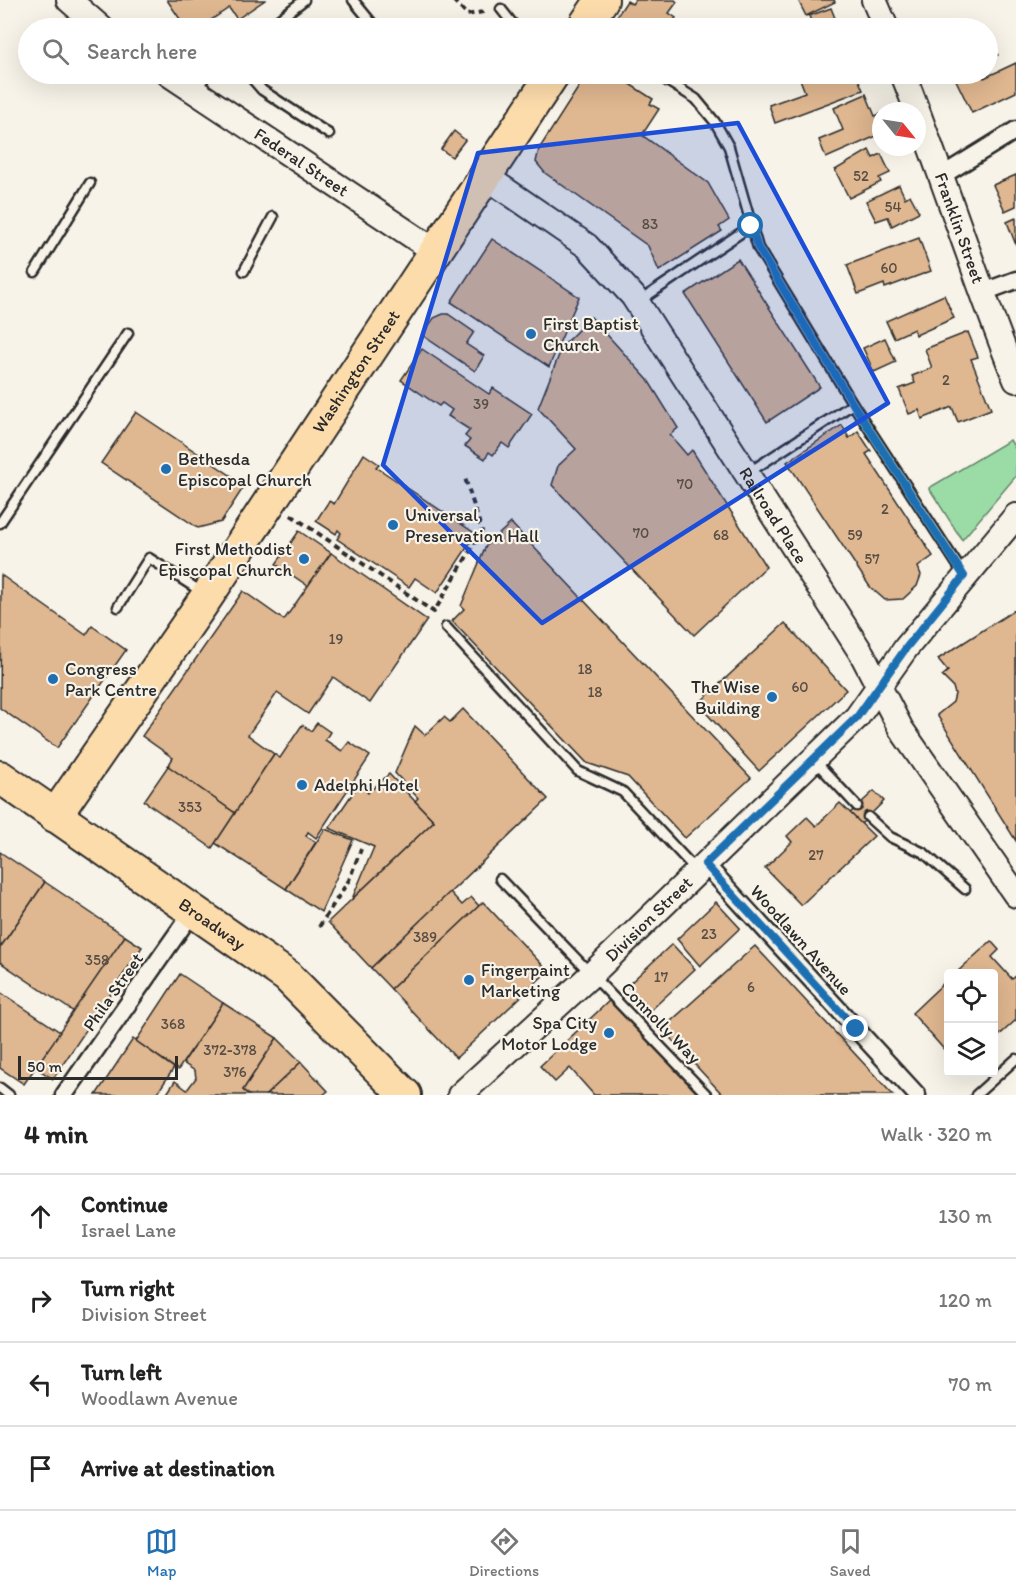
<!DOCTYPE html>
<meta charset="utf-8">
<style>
body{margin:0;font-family:Itim,sans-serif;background:#f2f2f2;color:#222}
.controls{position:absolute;right:18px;bottom:18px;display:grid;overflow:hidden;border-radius:6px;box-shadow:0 6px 24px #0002}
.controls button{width:54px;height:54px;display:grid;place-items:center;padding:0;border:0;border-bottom:2px solid #e0e0e0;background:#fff;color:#222;font:30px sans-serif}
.compass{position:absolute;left:872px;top:102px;width:54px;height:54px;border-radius:50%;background:#fff;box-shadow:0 6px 24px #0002;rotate:120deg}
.scale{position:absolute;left:18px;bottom:15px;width:160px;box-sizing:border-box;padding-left:6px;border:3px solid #2b2b2b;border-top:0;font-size:16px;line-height:21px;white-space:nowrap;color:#2b2b2b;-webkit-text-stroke:4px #f7f3e8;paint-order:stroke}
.stop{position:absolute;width:18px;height:18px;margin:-14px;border:4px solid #1f6fb2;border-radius:50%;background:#fff}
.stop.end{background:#1f6fb2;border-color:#fff;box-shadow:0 2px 6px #0008}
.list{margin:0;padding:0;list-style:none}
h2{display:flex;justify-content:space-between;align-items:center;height:78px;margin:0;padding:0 24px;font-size:26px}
h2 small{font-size:20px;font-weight:400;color:#767676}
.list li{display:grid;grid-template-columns:39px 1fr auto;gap:18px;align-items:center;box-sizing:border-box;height:84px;padding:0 24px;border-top:2px solid #e0e0e0}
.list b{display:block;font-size:22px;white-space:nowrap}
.list p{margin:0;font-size:20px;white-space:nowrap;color:#767676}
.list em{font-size:20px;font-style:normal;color:#767676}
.icon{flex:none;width:33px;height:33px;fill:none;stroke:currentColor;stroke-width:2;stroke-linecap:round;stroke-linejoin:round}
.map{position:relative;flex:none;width:1016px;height:1095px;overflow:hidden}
.search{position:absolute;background:#fff;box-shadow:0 6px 24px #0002;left:18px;right:18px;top:18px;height:66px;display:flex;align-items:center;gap:15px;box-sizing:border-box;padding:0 21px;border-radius:33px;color:#767676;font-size:22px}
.sheet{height:414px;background:#fff}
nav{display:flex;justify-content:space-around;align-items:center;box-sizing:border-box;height:84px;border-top:2px solid #e0e0e0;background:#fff;font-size:16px;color:#767676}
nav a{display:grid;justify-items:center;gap:3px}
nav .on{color:#1f6fb2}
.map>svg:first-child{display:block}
.green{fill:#9bdca6;stroke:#638468;stroke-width:1.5}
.building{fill:#dfb790;stroke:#2b2b2b;stroke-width:1.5}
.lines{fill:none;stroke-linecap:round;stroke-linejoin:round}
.lane-casing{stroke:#2b2b2b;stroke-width:13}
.street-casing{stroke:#2b2b2b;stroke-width:21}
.secondary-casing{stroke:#2b2b2b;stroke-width:28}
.highway-casing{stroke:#2b2b2b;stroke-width:36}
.path{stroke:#2b2b2b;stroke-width:4;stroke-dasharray:6 4.5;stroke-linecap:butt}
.lane{stroke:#f7f3e8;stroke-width:8}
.street{stroke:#f7f3e8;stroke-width:16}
.secondary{stroke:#f7f3e8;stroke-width:24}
.highway{stroke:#fddcac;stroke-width:32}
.route{stroke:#1f6fb2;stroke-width:8}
.marked{fill:#1d4ed8;fill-opacity:0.2;stroke:#1d4ed8;stroke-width:4.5;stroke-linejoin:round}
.poi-dot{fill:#1f6fb2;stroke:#f7f3e8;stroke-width:2}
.labels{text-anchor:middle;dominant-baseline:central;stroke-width:4.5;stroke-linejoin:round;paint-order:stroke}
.number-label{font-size:15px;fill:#584e44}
.street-label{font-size:18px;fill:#2b2b2b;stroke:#f7f3e8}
.poi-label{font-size:18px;fill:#2b2b2b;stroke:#f7f3e8;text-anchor:start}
</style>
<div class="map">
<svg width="1016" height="1095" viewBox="0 0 1016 1095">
<rect width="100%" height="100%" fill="#f7f3e8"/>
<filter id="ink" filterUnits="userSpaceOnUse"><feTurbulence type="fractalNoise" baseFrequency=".0167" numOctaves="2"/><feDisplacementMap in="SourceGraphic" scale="12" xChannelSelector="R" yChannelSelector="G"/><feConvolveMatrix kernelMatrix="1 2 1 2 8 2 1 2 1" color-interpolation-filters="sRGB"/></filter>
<g filter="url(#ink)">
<path class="green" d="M1010 440 1016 450V476L962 540 929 488Z"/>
<g class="building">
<path d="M167 0H265L237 19 229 8 199 28H186Z"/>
<path d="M635 0H675L677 2 669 13 676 18 669 28H623L613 22 627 1 632 4Z"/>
<path d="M798 0H834L835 2 806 16Z"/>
<path d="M831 8 839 28H814L809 16Z"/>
<path d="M988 33 998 55 988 60Z"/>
<path d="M1016 63V92L972 113 953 74H982L984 78Z"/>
<path d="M587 74H614L653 99 650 104 659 109 642 135 708 183 729 220 719 227 722 231 659 271 648 246 545 173 536 162 539 149Z"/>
<path d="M798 74H856L863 90 775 123 769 105 805 92Z"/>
<path d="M866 94 875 116 880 114 881 117V134L826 158 819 140 843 130 834 108Z"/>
<path d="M454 131 465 140 452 157 441 149Z"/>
<path d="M869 150 873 158 881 154 890 173 879 178 881 182 849 198 835 170Z"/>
<path d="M1016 175V206L1005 211 993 185Z"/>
<path d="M899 185 905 198 910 195 919 212 892 226 888 217 876 221 866 201Z"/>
<path d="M1016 218V245L1007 222Z"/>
<path d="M919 238 931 271 885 288 884 284 858 294 847 265Z"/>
<path d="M492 239 579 297 549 367 451 302Z"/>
<path d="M738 259 820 387 767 422 685 294Z"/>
<path d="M944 295 954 318 916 335 914 329 894 338 886 321Z"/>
<path d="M443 314H448L474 332 466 344 484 356 475 371 422 335 434 318Z"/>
<path d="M591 317 648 380 678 428 670 435 687 455 692 450 766 567 694 635 552 485 558 466 576 449 538 408 563 345Z"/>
<path d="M968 332 978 357 971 359 991 409 958 422 952 407 922 419 919 410 909 414 899 389 915 383 912 376 932 368 925 349Z"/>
<path d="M885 338 896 362 874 372 863 348Z"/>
<path d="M422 349 489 394 493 388 532 414 509 448 502 443 493 455 489 452 485 459 465 446 470 440 465 436 470 430 448 416 452 410 442 403 439 406 401 380Z"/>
<path d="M136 412 245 485 221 522 198 528 101 463Z"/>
<path d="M842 425 849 438 858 431 871 451 866 454 933 556 918 567 921 575 917 586 903 599 885 600 870 587 787 462Z"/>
<path d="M364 454 379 464 376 467 476 534 437 593 415 578 409 587 337 539 341 533 338 530 336 534 316 521 329 501 334 504Z"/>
<path d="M511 523 751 778 685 838 628 777 587 763 452 621 464 609 461 606 486 546Z"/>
<path d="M299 531 331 553 308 586 276 564Z"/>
<path d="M331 553 427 620 370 703 333 677 308 714 277 693 248 735 274 754 235 813 168 766 173 758 142 736 243 591 284 620Z"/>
<path d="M1 575 86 635 92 626 126 650 57 748 0 708Z"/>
<path d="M1016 609V841L937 715 953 702 955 694 953 687 942 676 948 671 938 659Z"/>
<path d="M785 623 846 690 759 771 698 704Z"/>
<path d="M463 709 548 799 371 968 328 922 434 821 415 801 418 798 395 773 415 726 425 735 444 717 450 722Z"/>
<path d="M317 723 330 732 325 740 342 751 349 742 370 756 316 838 308 832 306 836 316 842 286 889 215 843 274 754 280 758 302 725 311 731Z"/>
<path d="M168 766 235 813 212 848 144 801Z"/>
<path d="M389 774 434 821 352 899 374 847 329 828 359 784 368 793Z"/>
<path d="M874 791 884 801 861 824 850 813Z"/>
<path d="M840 803 874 836 801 905 765 868 792 842 787 836 807 817 816 826Z"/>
<path d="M325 829 353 840 321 912 286 889Z"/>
<path d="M0 852 45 882 0 948Z"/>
<path d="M45 882 125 936 74 1012 0 962V948Z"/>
<path d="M450 892 462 905 471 897 479 906 391 989 371 968Z"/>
<path d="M483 902 548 971 456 1058 391 989Z"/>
<path d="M716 902 740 928 700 966 677 939Z"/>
<path d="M125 936 142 947 53 1079 35 1067Z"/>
<path d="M991 941 999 950 992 957 1012 979 1016 976V1020L994 1040V974H955Z"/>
<path d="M672 944 695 969 650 1011 627 986Z"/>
<path d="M755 946 893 1095H723L662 1029Z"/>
<path d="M180 974 223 1003 178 1070 136 1041Z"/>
<path d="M948 979V1054L912 1013Z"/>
<path d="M0 992 60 1032 24 1084 0 1068Z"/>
<path d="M611 999 697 1093 695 1095H594L570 1068 555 1082 540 1066Z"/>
<path d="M223 1003 277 1038 243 1090 249 1095H166L175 1081 187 1090 196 1078 195 1071 183 1063Z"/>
<path d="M277 1038 301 1062 266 1095H249L243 1090Z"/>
<path d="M133 1039 174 1068 156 1095H96Z"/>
<path d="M301 1062 328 1091 323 1095H266Z"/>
</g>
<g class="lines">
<g class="lane-casing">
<g id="lane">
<path d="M353 0 376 28"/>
<path d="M501 9 516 28"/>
<path d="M268 28 304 0"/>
<path d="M248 74 262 90 329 134"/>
<path d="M656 74 696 99 715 122 729 147 758 248 853 404 964 575"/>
<path d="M196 90 207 74"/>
<path d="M244 271 273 217"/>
<path d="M35 272 90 183"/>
<path d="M638 302 751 226"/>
<path d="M748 473 853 404"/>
<path d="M0 523 128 333"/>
<path d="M118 607 149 558 202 592"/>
<path d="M446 627 578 771 623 792 697 871"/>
<path d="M815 761 857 806"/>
<path d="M868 817 890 837 924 853 965 889"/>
<path d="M500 879 707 1095"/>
<path d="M0 1088 9 1095"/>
<path d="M976 1095 1016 1059"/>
</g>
</g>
<g class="street-casing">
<g id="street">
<path d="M943 175 1016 130"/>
<path d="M981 293 1016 280"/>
<path d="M705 864 917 1095"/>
<path d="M64 1095 193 911"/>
</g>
</g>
<g class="secondary-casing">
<g id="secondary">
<path d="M69 0 101 28"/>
<path d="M874 0 886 28"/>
<path id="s1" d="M169 74 435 251"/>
<path id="s2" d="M903 74C943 175 975 279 1016 380"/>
<path id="s3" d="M485 176 587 246 633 296 862 654 901 729 1016 895"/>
<path id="s4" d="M460 1095 592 974 857 717 906 648 1016 516"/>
</g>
</g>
<g class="highway-casing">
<g id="highway">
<path d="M583 28 602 0"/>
<path id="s5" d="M0 777 287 976 405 1095"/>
<path id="s6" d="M55 816 208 595 553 74"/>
</g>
</g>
<g class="path">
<path d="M453 0 467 15 488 11"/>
<path d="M291 515 434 612 482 531 465 478"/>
<path d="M319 927 349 880 361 849"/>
</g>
<use href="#lane" class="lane"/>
<use href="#street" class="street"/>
<use href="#secondary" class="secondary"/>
<use href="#highway" class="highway"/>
</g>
</g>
<g class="lines" filter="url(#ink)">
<path class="route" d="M751 226 758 248 853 404 964 576 906 648 857 717 705 864 856 1029"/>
</g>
<path class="marked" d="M738 123 888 403 542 623 383 465 478 153Z"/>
<g class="poi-dot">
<circle cx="531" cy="334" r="6"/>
<circle cx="166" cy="469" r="6"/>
<circle cx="393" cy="525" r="6"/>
<circle cx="304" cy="559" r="6"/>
<circle cx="53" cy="679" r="6"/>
<circle cx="772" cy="697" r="6"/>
<circle cx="302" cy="785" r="6"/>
<circle cx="469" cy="980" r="6"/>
<circle cx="609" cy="1033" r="6"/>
</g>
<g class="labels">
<g class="number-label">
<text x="861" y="176">52</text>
<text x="893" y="207">54</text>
<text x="650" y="224">83</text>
<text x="889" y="268">60</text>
<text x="946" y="380">2</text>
<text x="481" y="404">39</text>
<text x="685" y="484">70</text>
<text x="885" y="509">2</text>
<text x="641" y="533">70</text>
<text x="721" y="535">68</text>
<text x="855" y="535">59</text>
<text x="872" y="559">57</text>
<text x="336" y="639">19</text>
<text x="585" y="669">18</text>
<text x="800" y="687">60</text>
<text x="595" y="692">18</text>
<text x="190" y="807">353</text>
<text x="816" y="855">27</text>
<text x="709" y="934">23</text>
<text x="425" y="937">389</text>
<text x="97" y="960">358</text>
<text x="661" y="977">17</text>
<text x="751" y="987">6</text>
<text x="173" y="1024">368</text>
<text x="230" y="1050">372-378</text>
<text x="235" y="1072">376</text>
</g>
<g class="street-label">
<text stroke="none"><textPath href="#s1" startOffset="159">Federal Street</textPath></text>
<text stroke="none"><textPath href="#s2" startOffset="164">Franklin Street</textPath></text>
<text stroke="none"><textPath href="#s6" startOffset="537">Washington Street</textPath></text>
<text stroke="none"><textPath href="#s3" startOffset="452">Railroad Place</textPath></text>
<text stroke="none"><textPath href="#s4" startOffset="258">Division Street</textPath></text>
<text stroke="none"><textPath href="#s5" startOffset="258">Broadway</textPath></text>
<text transform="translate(801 940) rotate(48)">Woodlawn Avenue</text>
<text transform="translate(113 992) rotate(-55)">Phila Street</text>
<text transform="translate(661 1023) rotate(46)">Connolly Way</text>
</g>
<g class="poi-label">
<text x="543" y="324">First Baptist<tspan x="543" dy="21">Church</tspan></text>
<text x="178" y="459">Bethesda<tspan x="178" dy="21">Episcopal Church</tspan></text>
<text x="405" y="515">Universal<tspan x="405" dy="21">Preservation Hall</tspan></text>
<text x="292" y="549" text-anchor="end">First Methodist<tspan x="292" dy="21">Episcopal Church</tspan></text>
<text x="65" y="669">Congress<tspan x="65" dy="21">Park Centre</tspan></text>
<text x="760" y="687" text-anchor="end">The Wise<tspan x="760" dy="21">Building</tspan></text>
<text x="314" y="785">Adelphi Hotel</text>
<text x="481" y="970">Fingerpaint<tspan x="481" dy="21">Marketing</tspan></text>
<text x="597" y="1023" text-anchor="end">Spa City<tspan x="597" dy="21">Motor Lodge</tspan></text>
</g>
</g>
</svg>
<div class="controls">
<button><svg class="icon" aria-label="locate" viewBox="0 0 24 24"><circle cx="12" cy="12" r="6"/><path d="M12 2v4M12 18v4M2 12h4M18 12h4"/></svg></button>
<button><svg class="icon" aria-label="layers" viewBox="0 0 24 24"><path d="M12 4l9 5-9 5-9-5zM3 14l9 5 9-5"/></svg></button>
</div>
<svg class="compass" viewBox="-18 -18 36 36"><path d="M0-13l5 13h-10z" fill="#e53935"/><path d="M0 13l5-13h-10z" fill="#767676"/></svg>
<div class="scale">50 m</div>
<div class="stop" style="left:751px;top:226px"></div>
<div class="stop end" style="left:856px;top:1029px"></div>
<div class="search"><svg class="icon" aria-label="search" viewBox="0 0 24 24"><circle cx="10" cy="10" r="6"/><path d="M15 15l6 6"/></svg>Search here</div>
</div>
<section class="sheet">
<h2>4 min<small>Walk · 320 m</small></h2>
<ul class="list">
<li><svg class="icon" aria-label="ahead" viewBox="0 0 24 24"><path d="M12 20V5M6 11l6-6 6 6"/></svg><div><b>Continue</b><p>Israel Lane</p></div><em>130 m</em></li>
<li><svg class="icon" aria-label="right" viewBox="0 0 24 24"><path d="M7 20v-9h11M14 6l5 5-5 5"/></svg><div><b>Turn right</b><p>Division Street</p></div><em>120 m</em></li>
<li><svg class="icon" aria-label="left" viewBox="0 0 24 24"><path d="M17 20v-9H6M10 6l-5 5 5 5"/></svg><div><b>Turn left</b><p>Woodlawn Avenue</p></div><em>70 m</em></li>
<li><svg class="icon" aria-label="arrive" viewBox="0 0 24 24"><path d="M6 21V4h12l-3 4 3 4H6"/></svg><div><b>Arrive at destination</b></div></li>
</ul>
</section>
<nav>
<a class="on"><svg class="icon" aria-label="map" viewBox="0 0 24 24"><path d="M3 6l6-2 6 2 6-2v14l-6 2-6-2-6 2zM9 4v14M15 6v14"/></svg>Map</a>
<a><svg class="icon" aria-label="directions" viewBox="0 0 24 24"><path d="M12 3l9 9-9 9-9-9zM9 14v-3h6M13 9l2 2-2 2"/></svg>Directions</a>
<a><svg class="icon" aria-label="saved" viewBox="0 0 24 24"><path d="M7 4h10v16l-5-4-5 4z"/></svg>Saved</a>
</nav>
